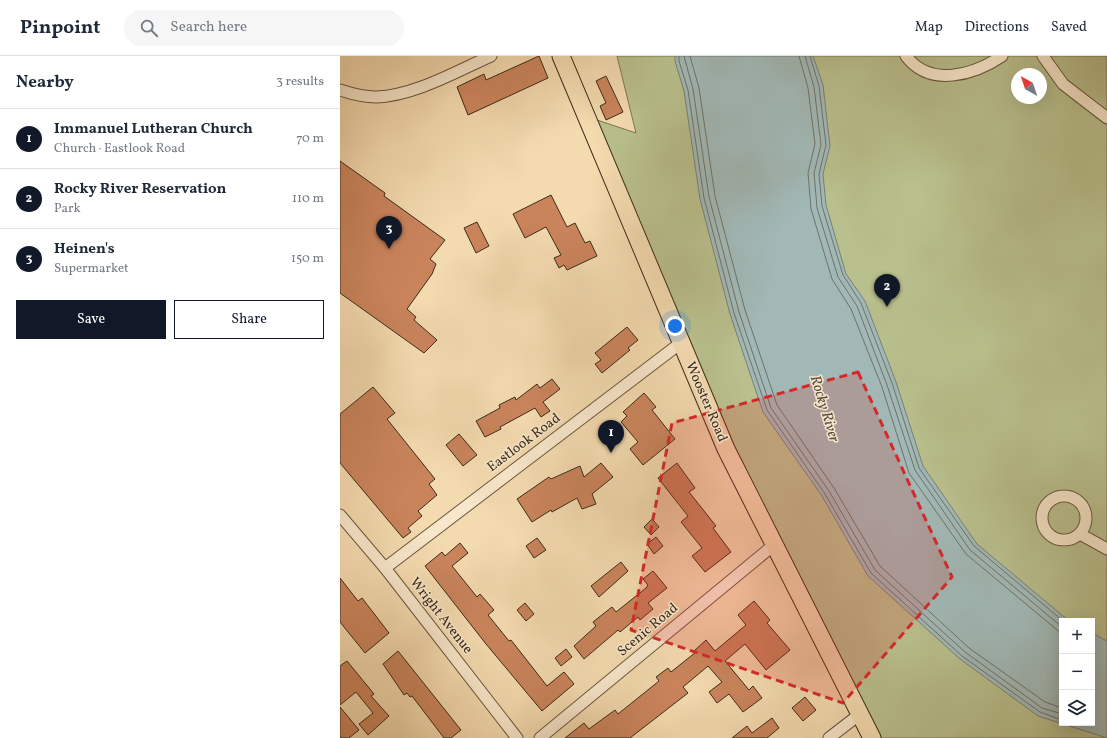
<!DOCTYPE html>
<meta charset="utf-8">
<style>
body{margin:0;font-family:Vollkorn,serif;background:#f6f6f7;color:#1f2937}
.controls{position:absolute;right:12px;bottom:12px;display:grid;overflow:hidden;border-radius:0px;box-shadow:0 4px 16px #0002}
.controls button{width:36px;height:36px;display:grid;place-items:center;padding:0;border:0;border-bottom:1px solid #e0e1e3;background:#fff;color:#1f2937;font:20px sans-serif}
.compass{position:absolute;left:671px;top:12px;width:36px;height:36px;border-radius:50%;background:#fff;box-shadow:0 4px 16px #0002;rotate:320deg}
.you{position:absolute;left:335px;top:270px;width:14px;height:14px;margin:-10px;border:3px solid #fff;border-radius:50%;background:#1a73e8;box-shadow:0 0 0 6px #1a73e833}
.badge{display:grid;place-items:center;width:26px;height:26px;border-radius:50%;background:#111827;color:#fff;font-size:13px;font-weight:700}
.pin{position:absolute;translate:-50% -33px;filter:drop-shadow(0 1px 2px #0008)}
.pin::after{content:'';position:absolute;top:21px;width:14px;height:12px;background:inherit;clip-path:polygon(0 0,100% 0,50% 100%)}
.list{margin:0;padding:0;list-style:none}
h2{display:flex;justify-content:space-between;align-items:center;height:52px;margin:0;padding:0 16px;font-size:17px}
h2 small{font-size:13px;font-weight:400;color:#747a83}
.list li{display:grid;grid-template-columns:26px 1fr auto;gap:12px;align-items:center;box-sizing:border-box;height:60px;padding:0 16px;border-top:1px solid #e0e1e3}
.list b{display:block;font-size:15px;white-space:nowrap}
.list p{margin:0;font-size:13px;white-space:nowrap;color:#747a83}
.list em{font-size:13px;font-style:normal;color:#747a83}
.actions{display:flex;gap:8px;padding:12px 16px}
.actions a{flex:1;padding:9px 0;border:1px solid #111827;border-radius:0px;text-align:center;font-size:14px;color:#111827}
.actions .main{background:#111827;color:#fff}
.icon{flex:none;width:22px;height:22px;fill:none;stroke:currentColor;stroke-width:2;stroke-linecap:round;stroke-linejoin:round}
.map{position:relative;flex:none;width:767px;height:682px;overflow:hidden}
header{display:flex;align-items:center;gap:24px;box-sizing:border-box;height:56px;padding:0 20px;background:#fff;border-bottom:1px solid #e0e1e3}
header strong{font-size:19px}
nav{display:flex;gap:22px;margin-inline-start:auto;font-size:14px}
.search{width:280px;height:36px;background:#f6f6f7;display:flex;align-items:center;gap:10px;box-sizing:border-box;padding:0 14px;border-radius:22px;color:#747a83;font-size:15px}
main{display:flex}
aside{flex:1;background:#fff}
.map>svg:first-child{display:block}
.green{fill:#b9c08d;stroke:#7b7652;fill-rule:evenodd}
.water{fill:#a1b8b6;stroke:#798077}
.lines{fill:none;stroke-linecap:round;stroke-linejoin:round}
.shore{stroke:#6f7267;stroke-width:1}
.building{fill:#ca845c;stroke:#3d2b18}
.street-casing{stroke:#6b573e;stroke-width:13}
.primary-casing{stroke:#3d2b18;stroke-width:19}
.street{stroke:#f8e7cb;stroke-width:11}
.primary{stroke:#f4daaf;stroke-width:17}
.marked{fill:#d62828;fill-opacity:0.2;stroke:#d62828;stroke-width:3;stroke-dasharray:8 5;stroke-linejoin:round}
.labels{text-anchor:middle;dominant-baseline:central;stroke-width:3;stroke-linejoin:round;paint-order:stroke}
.street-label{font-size:14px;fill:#3d2b18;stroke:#f8e7cb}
.water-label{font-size:15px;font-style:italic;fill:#564e40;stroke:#f8e7cb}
</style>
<header>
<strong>Pinpoint</strong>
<div class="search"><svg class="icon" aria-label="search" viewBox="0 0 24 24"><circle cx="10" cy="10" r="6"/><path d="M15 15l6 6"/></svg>Search here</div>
<nav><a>Map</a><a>Directions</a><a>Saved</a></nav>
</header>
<main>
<aside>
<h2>Nearby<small>3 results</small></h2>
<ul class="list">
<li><span class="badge">1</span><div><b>Immanuel Lutheran Church</b><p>Church · Eastlook Road</p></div><em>70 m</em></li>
<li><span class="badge">2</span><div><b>Rocky River Reservation</b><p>Park</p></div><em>110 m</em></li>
<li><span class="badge">3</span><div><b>Heinen's</b><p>Supermarket</p></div><em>150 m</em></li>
</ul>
<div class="actions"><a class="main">Save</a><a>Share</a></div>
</aside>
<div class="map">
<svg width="767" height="682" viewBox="0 0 767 682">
<rect width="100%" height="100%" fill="#f4daaf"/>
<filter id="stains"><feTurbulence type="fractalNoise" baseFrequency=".005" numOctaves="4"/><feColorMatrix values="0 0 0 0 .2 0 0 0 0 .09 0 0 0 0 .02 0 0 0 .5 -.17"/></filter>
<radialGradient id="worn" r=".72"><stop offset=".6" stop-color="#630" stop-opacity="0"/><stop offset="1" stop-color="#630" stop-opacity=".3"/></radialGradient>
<path class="green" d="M277 0H767V682H537L391 409 248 61 296 77ZM677 18H701V42H677ZM722 565H752V667H722Z"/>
<path class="water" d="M335 0H473L483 29 490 90 483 118 486 149 506 218 525 245 556 326 583 410 637 488 729 565H722V667H752V577L767 585V682L698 660 620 603 528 520 482 440 423 356 390 258 360 143 344 35 335 5Z"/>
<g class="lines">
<g class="shore">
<path d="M339 0V5L348 34 364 142 394 257 427 354 485 438 531 517 622 600 700 656 722 664"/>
<path d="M344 0 353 33 369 141 399 256 431 352 489 435 535 514 625 596 702 652 722 658"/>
<path d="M350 0 359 32 375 140 405 254 437 349 494 432 540 510 629 592 705 646 722 652"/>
<path d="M459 0 468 32 475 88 468 117 471 153 492 223 511 253 542 331 569 417 626 498 722 578"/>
<path d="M465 0 474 31 481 89 474 117 477 152 498 221 517 250 547 329 575 414 630 494 722 571"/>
<path d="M470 0 479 30 486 89 479 118 482 150 503 219 521 247 552 327 579 412 634 490 723 565"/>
</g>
</g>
<g class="building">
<path d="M199 0 208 22 128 59 117 31 144 18 146 24Z"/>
<path d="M266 20 283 56 266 64 260 50 266 47 256 25Z"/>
<path d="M0 105 45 137 44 140 105 184 90 203 96 208 92 218 67 253 76 261 74 264 97 284 84 297 0 237Z"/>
<path d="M211 139 227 171 235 167 245 187 250 185 257 200 227 214 224 209 219 212 214 202 221 199 206 171 185 182 173 158Z"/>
<path d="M137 166 149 190 136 197 124 172Z"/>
<path d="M287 271 298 284 288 292 290 294 262 317 255 308 261 304 255 297Z"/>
<path d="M212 323 220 333 203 346 210 355 201 361 195 352 160 371 161 373 145 381 136 365 160 352 159 349 175 341 176 344 197 328 200 332Z"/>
<path d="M33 331 55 357 47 363 95 423 89 428 97 439 78 455 82 460 68 472 71 476 63 482 0 407V358Z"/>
<path d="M304 337 316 351 312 354 335 383 303 409 290 393 298 386 281 366 287 360 283 356Z"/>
<path d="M119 378 137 399 123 410 106 389Z"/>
<path d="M261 407 273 421 252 438 256 448 242 453 237 442 212 456 211 454 192 466 177 443 209 421 211 423 240 410 244 421Z"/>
<path d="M337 407 355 432 349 436 376 470 373 472 391 496 365 516 352 500 362 492 341 466 348 460 318 422Z"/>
<path d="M312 463 319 471 311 479 304 471Z"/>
<path d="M316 481 323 490 314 498 307 488Z"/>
<path d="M197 482 206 494 194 502 186 490Z"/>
<path d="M120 487 128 497 112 510 137 541 140 538 154 554 148 559 169 585 171 584 207 630 224 616 234 628 202 655 146 588 85 510 102 496 105 500Z"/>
<path d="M281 506 288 515 259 541 251 530Z"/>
<path d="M313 515 327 532 308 547 313 553 300 564 298 561 280 576 278 574 244 603 234 590 256 570 253 566 272 551 276 556 306 532 308 529 303 523Z"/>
<path d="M0 522 18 545 22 542 49 577 25 597 0 566Z"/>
<path d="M414 545 430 564 427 567 450 594 426 614 405 588 385 605 409 634 413 630 422 642 403 656 389 638 377 647 369 636 382 626 368 610 343 631 348 637 290 682H225L244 667 249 673 275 654 278 658 319 625 316 621 328 612 331 616 356 596 354 595 366 584 375 595 406 569 398 559Z"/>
<path d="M185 547 194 558 186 565 177 554Z"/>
<path d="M226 593 232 601 221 610 215 602Z"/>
<path d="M58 595 121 674 111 682H104L72 640 70 641 67 637 64 639 43 608Z"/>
<path d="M7 605 34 638 31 640 49 660 28 679 19 668 33 657 16 636 0 649V610Z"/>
<path d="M465 641 476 654 463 665 452 652Z"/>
<path d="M0 651 19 674 9 682H0Z"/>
<path d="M432 662 439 672 427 682H392L407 670 412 677Z"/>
</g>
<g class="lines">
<g class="street-casing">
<g id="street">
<path d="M566 0C590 32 634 19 662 0"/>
<path d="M703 0 723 28 767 62"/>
<path d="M0 34C12 38 24 41 36 41 74 40 117 15 151 0"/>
<circle cx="724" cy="462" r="22"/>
<path d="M0 459 45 512 177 682"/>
<path d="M740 478 767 493"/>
<path d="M45 512 342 286"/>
<path d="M200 682 435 488"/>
<path d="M489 682 520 658"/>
</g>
</g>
<g class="primary-casing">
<path id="primary" d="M221 0 386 393 532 682"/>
</g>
<use href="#street" class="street"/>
<use href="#primary" class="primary"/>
</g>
<path class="marked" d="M518 316 612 521 503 647 291 574 332 367Z"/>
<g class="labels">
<g class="street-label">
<text transform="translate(366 346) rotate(67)">Wooster Road</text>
<text transform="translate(184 387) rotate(-37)">Eastlook Road</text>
<text transform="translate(101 560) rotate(52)">Wright Avenue</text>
<text transform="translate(308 574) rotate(-40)">Scenic Road</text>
</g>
<g class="water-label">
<text transform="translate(484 353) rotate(73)">Rocky River</text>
</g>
</g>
<rect width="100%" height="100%" filter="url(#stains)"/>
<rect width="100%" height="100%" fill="url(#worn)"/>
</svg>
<div class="controls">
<button>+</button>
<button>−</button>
<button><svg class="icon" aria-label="layers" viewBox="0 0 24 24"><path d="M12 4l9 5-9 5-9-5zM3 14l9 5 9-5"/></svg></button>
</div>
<svg class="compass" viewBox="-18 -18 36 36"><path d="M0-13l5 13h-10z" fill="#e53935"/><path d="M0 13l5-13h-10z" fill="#747a83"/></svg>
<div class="you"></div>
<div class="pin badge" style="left:271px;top:397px">1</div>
<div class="pin badge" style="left:547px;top:251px">2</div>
<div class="pin badge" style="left:49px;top:193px">3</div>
</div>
</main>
